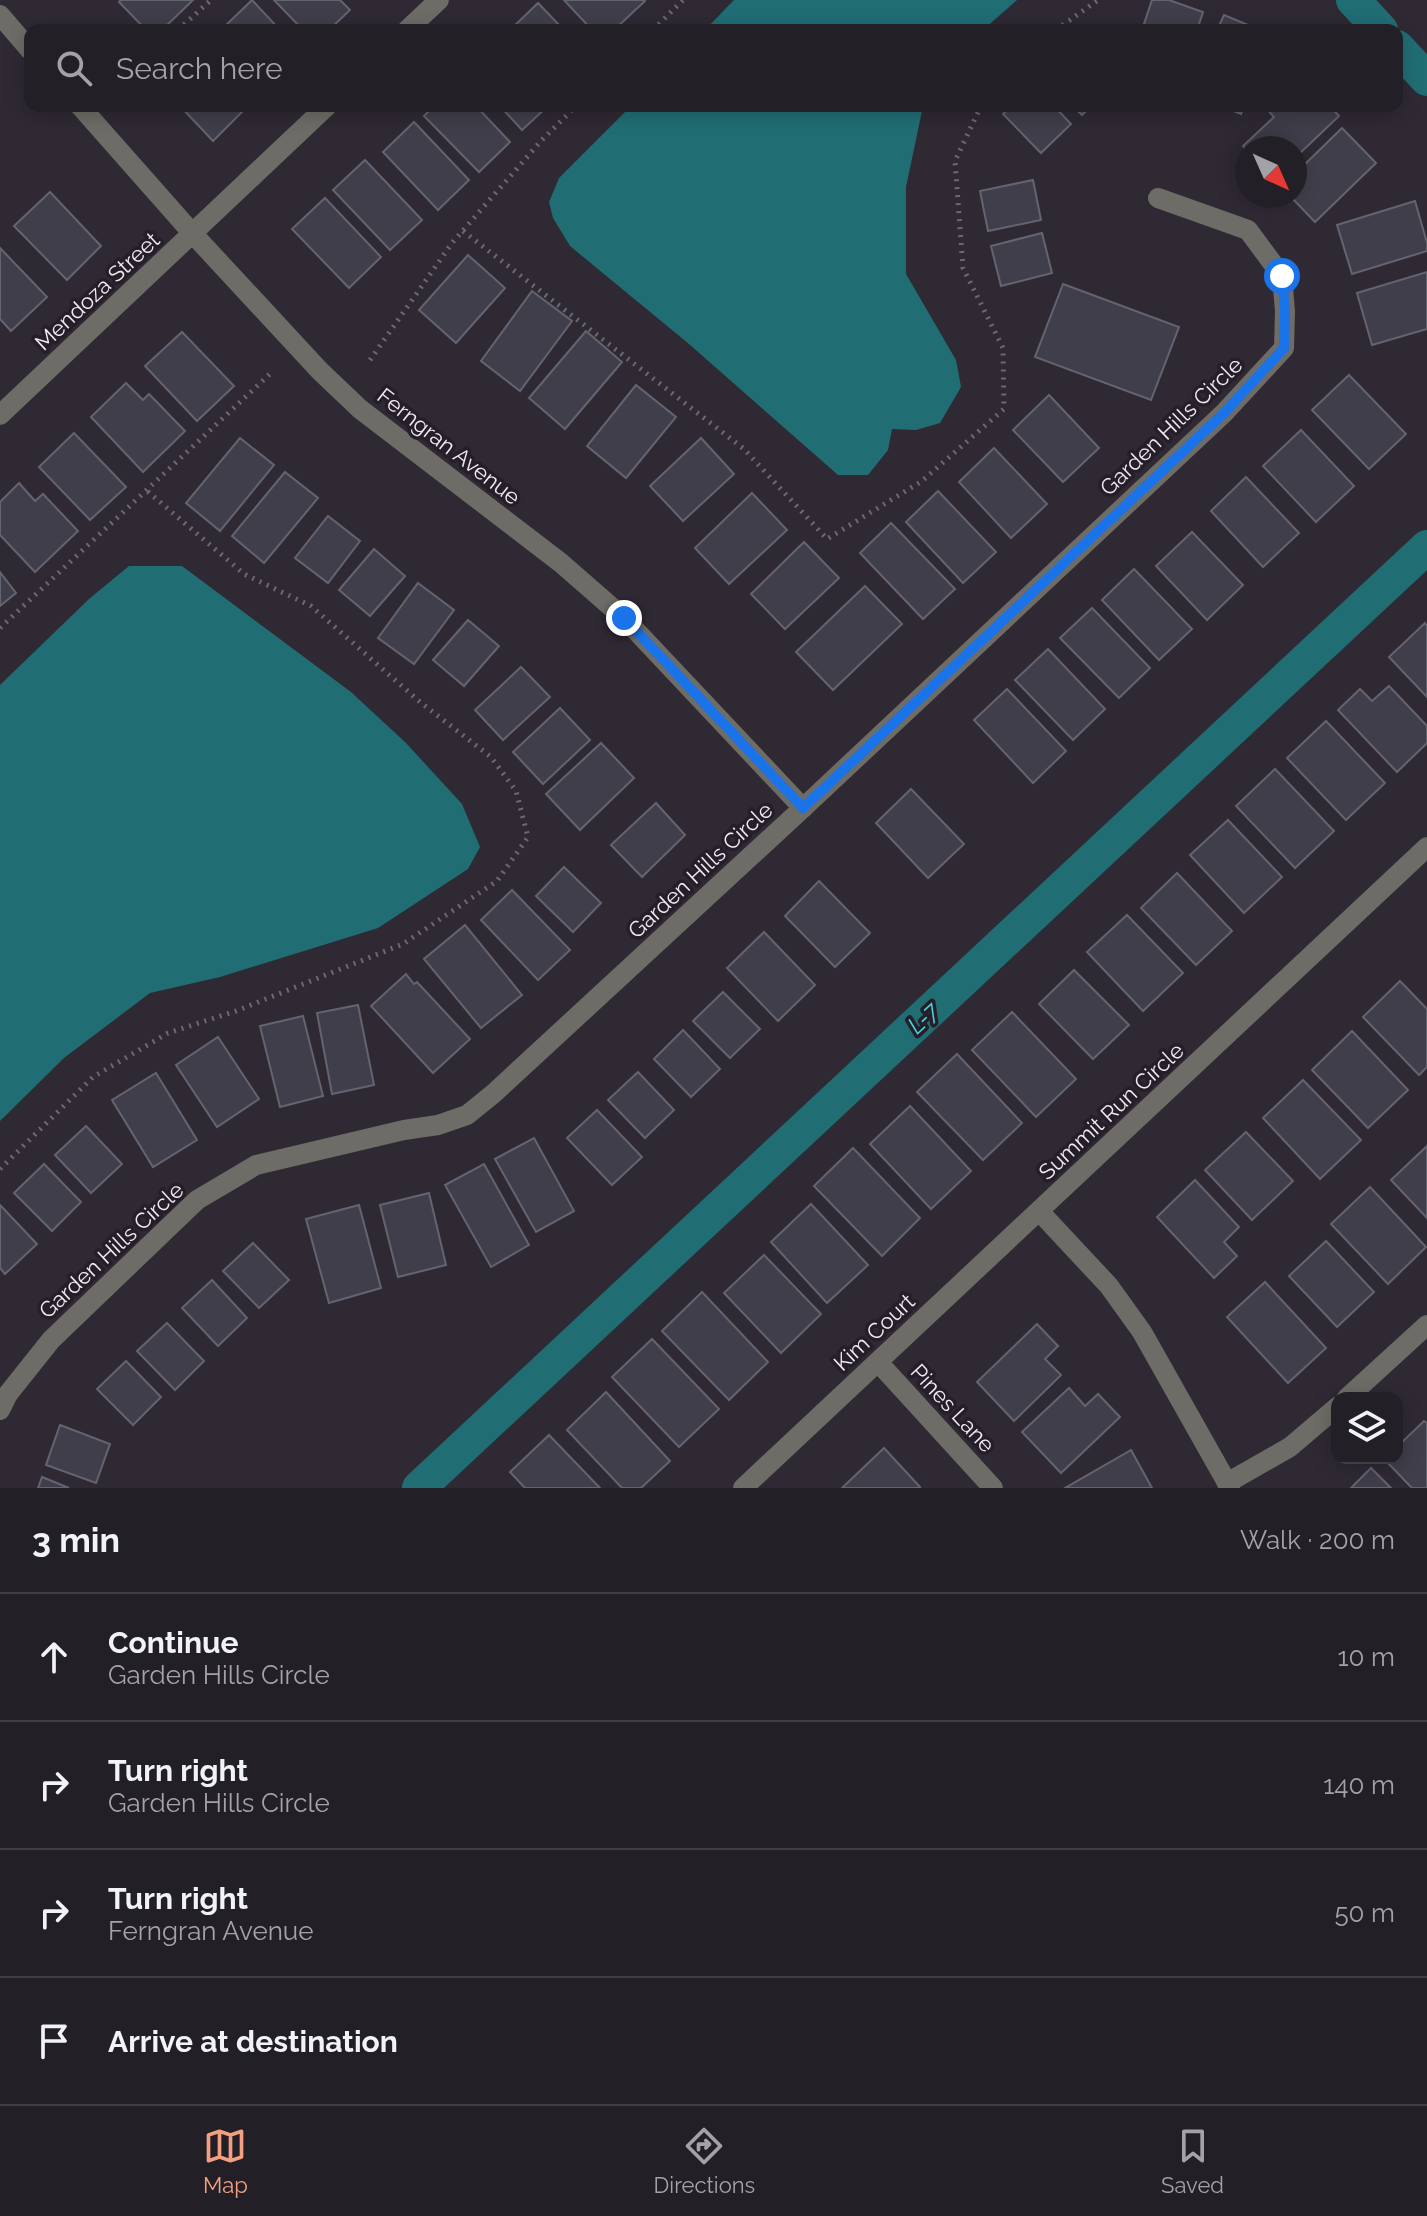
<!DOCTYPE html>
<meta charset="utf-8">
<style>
body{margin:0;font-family:Raleway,sans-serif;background:#2f2c32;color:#f1f3f6}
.controls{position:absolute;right:24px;bottom:24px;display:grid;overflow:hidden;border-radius:16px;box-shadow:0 4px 20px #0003}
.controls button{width:72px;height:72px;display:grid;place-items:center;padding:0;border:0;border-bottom:2px solid #403d43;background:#231f26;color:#f1f3f6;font:40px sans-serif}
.compass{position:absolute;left:1235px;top:136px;width:72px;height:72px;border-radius:50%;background:#231f26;box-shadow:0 4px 20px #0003;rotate:135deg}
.stop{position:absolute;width:24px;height:24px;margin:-18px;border:6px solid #1a73e8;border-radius:50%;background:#fff}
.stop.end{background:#1a73e8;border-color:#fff;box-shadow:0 2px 8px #0008}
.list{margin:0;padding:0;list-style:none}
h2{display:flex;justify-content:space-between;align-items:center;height:104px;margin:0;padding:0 32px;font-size:34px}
h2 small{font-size:26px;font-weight:400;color:#a3a2a7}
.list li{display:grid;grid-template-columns:52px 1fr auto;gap:24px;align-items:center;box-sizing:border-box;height:128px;padding:0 32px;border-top:2px solid #403d43}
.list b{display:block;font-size:30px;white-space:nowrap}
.list p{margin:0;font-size:26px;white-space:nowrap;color:#a3a2a7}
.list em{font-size:26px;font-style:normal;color:#a3a2a7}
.icon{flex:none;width:44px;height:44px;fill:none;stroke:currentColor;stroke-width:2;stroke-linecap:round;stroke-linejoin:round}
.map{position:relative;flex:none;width:1427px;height:1488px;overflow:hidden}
.search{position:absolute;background:#231f26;box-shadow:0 4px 20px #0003;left:24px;right:24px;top:24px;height:88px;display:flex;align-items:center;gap:20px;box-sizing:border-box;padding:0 28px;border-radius:16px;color:#a3a2a7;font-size:30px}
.sheet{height:616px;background:#231f26}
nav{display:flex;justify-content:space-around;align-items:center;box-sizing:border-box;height:112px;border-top:2px solid #403d43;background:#231f26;font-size:22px;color:#a3a2a7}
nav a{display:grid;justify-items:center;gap:4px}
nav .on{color:#f3a082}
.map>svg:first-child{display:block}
.water{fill:#206e74}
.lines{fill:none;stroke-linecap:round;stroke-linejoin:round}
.canal{stroke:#206e74;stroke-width:34}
.building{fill:#3f3e4a;stroke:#646471;stroke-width:2}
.path{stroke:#6d6871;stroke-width:5;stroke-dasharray:2 6;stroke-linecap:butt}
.minor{stroke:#6e6c66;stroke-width:20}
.route{stroke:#1a73e8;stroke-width:10}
.labels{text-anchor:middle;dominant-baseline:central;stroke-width:7;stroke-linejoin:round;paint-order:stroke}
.street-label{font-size:22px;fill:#f0ebf2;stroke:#261f29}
.water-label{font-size:24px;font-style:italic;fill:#44d7e3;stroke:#261f29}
</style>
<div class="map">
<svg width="1427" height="1488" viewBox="0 0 1427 1488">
<rect width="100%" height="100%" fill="#2f2933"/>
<g class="water">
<path d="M734 0H1017L983 30H705Z"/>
<path d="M631 106H923L906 187V274L956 360 961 387 940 423 916 430 892 429 888 450 868 475H838L689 344 570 246 553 218 549 202 559 178Z"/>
<path d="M129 566H182L351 692 406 743 462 804 480 847 468 869 378 928 220 977 150 993 64 1058 0 1121V685L89 599Z"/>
</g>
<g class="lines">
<g class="canal">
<path d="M1353 0 1381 30"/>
<path d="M1397 47 1427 79"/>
<path d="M419 1488 1427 547"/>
</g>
</g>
<g class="building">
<path d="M121 0H193L162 30H146L119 2Z"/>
<path d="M252 0 280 30H221Z"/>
<path d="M274 0H340L350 10 329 30H303Z"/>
<path d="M564 0H644L645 1 614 30H592Z"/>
<path d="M1152 0H1169L1203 12 1197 30H1142Z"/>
<path d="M538 3 564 30H510Z"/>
<path d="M1224 15 1260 30H1217Z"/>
<path d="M180 106H248L213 141Z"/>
<path d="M434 106H476L510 142 479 172 424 116Z"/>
<path d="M500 106H548L522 130Z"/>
<path d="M1011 106H1054L1071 124 1041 153 1003 114Z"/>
<path d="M1073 106H1091L1082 115Z"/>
<path d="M1221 106H1244L1241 114Z"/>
<path d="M1268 106H1330L1339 116 1295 158V148H1247V150L1243 146 1274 117 1266 108Z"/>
<path d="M414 122 469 180 438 210 383 152Z"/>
<path d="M1342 128 1376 163 1315 222 1290 196H1295V174Z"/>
<path d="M365 160 422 220 390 250 333 190Z"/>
<path d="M1033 180 1041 220 988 231 980 191Z"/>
<path d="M50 192 101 246 67 280 14 226Z"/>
<path d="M325 198 381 257 349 288 292 229Z"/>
<path d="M1415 201 1427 243V251L1352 274 1337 225Z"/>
<path d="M1042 233 1052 273 1001 286 991 246Z"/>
<path d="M0 248 47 297 11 331 0 319Z"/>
<path d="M468 255 505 288 456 343 419 310Z"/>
<path d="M1427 272V329L1372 345 1357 293Z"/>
<path d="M1063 284 1179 327 1151 400 1035 357Z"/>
<path d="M532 291 572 321 520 391 481 361Z"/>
<path d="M586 331 622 362 565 429 529 398Z"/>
<path d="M182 332 234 386 197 421 145 366Z"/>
<path d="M1349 375 1406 434 1369 469 1312 410Z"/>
<path d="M126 383 143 400 149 394 185 431 143 472 91 417Z"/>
<path d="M636 385 676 417 626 478 587 446Z"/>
<path d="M1049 395 1099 448 1063 482 1013 430Z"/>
<path d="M1301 430 1354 486 1316 522 1263 466Z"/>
<path d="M74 433 126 487 90 520 39 467Z"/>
<path d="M240 438 274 465 220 531 186 503Z"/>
<path d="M701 438 734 474 683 521 650 486Z"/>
<path d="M994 448 1047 504 1011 538 959 482Z"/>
<path d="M285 472 318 498 264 563 232 536Z"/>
<path d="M1246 477 1299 533 1263 567 1211 511Z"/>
<path d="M19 483 35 501 43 494 78 531 35 572 0 535V502Z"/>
<path d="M938 491 996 552 963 583 906 522Z"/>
<path d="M752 493 787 530 729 584 695 548Z"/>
<path d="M328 516 360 541 328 583 295 558Z"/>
<path d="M891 523 955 589 923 619 860 553Z"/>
<path d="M1192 532 1243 585 1207 620 1156 566Z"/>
<path d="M804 542 839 578 785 629 751 594Z"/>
<path d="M374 549 405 576 370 616 339 590Z"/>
<path d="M1134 569 1192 629 1159 660 1102 600Z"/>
<path d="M0 572 16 593 0 606Z"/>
<path d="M418 583 454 610 414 664 378 638Z"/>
<path d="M865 586 902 624 833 690 796 652Z"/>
<path d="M1092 608 1150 668 1119 698 1060 638Z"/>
<path d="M468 620 499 646 464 686 433 660Z"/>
<path d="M1425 623 1427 626V697L1389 657Z"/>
<path d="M1048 649 1105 709 1073 740 1015 680Z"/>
<path d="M521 667 550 697 503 740 475 710Z"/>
<path d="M1389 686 1427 726V743L1397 772 1338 710 1360 689 1372 701Z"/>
<path d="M1007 689 1066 751 1033 783 974 720Z"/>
<path d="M560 708 590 740 543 784 513 752Z"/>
<path d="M1326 721 1385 783 1346 820 1287 758Z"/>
<path d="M601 743 634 778 580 830 546 794Z"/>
<path d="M1275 769 1334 831 1295 868 1236 806Z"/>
<path d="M911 789 964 844 928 878 876 823Z"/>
<path d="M656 803 685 835 642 877 611 845Z"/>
<path d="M1228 820 1282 877 1244 913 1190 855Z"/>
<path d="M564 867 601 903 573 932 536 896Z"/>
<path d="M1177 873 1232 931 1196 965 1141 908Z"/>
<path d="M819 881 870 933 835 967 785 916Z"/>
<path d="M512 890 570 950 538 980 481 920Z"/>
<path d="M1127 915 1183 973 1143 1011 1087 952Z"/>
<path d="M465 925 522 995 481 1028 424 959Z"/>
<path d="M764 932 815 985 778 1021 727 968Z"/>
<path d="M1074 970 1129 1025 1093 1059 1039 1004Z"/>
<path d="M406 974 414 984 417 982 470 1039 433 1073 371 1006Z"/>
<path d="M1400 981 1427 1009V1067L1419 1075 1363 1017Z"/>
<path d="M723 992 760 1029 730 1058 693 1021Z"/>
<path d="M358 1005 374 1085 332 1094 317 1013Z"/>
<path d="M1012 1012 1076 1079 1036 1117 972 1050Z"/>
<path d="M303 1016 323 1096 280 1107 260 1026Z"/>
<path d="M683 1030 720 1069 691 1097 654 1059Z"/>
<path d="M1352 1031 1408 1090 1368 1128 1312 1070Z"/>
<path d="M218 1037 259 1099 217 1127 176 1065Z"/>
<path d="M957 1054 1022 1123 983 1160 917 1092Z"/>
<path d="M638 1072 674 1110 645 1138 608 1100Z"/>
<path d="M156 1073 197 1140 153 1167 112 1100Z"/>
<path d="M1303 1080 1361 1140 1320 1179 1263 1118Z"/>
<path d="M910 1106 971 1171 931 1209 870 1144Z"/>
<path d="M597 1110 642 1157 612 1185 567 1138Z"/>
<path d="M86 1126 122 1164 91 1193 55 1155Z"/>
<path d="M1246 1132 1293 1181 1252 1220 1205 1170Z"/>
<path d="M534 1138 574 1211 536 1232 495 1159Z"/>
<path d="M1427 1146V1218L1391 1180Z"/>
<path d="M853 1148 920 1218 882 1256 814 1186Z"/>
<path d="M44 1164 81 1202 52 1231 14 1193Z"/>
<path d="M484 1164 529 1245 491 1267 445 1185Z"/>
<path d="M1195 1180 1239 1227 1224 1242 1237 1256 1214 1278 1157 1217Z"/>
<path d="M1370 1187 1426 1247 1388 1284 1331 1224Z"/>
<path d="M429 1193 446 1265 398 1277 380 1205Z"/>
<path d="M811 1204 868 1265 827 1303 771 1242Z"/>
<path d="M0 1205 37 1244 5 1274 0 1268Z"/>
<path d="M359 1205 381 1288 329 1303 306 1219Z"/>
<path d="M1326 1241 1374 1292 1337 1327 1289 1276Z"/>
<path d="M253 1243 289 1280 259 1308 223 1271Z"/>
<path d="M764 1255 821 1314 781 1353 724 1293Z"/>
<path d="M212 1280 247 1318 218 1346 182 1308Z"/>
<path d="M1265 1282 1326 1348 1288 1383 1227 1317Z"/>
<path d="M702 1292 768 1362 729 1400 662 1331Z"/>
<path d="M167 1323 204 1361 175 1390 137 1351Z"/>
<path d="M1037 1324 1058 1346 1045 1359 1061 1375 1014 1421 977 1382Z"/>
<path d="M652 1339 719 1409 679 1447 612 1377Z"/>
<path d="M126 1361 161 1397 133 1425 97 1389Z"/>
<path d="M1069 1388 1085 1406 1098 1394 1120 1417 1061 1473 1022 1432Z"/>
<path d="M606 1392 670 1461 641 1488H622L567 1430Z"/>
<path d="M1424 1421 1427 1423V1488H1412L1384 1459 1397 1458V1447Z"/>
<path d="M60 1425 110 1444 96 1483 46 1465Z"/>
<path d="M549 1435 600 1488H525L510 1472Z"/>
<path d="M884 1448 920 1487 918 1488H842Z"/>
<path d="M1131 1450 1152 1488H1065Z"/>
<path d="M1371 1468 1391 1488H1351Z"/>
<path d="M42 1477 69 1488H38Z"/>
</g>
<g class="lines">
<g class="path">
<path d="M178 30 211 0"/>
<path d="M653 30 683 0"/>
<path d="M1056 30 1098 0"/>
<path d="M463 231 744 449 827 539 922 481 1004 409 1003 348 963 268 955 161 981 106"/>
<path d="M370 360 452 243 541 141 576 106"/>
<path d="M0 628 273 371"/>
<path d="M0 1169 93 1077 168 1033 236 1011 403 944 497 881 528 837 516 791 491 757 420 702 311 606 244 574 146 490"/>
</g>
<g class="minor">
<path d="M0 15 30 50"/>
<path d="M407 30 439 0"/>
<path d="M80 106 193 234 320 371 360 409 561 563 624 618 803 808"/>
<path d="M0 415 327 106"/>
<path d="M1039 1211 1109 1286 1142 1332 1230 1488"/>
<path d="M878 1362 993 1488"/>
<path d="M1347 1398 1427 1325"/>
<path d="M0 1410 8 1394 51 1340 197 1200 256 1165 404 1130 438 1125 467 1115 493 1094 803 808 1224 413 1284 348 1285 311 1282 276 1248 230 1158 198"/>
<path d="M1227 1483 1290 1447 1337 1407"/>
<path d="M743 1488 1427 847"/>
</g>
</g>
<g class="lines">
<path class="route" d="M624 618 803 808 1224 413 1284 348 1285 311 1282 276"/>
</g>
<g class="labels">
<g class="street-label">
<text transform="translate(97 291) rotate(-43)">Mendoza Street</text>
<text transform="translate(1171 426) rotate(-44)">Garden Hills Circle</text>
<text transform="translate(449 446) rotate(38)">Ferngran Avenue</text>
<text transform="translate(700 870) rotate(-43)">Garden Hills Circle</text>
<text transform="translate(1111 1111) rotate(-43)">Summit Run Circle</text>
<text transform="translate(111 1250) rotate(-43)">Garden Hills Circle</text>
<text transform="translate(874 1332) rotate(-43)">Kim Court</text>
<text transform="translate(953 1408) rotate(47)">Pines Lane</text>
</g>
<g class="water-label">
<text transform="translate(923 1018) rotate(-43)">L-7</text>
</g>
</g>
</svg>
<div class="controls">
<button><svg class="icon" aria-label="layers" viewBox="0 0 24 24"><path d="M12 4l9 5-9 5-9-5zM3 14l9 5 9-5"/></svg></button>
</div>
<svg class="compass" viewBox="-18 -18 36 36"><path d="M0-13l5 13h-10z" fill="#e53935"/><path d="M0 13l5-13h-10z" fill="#a3a2a7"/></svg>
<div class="stop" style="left:1282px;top:276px"></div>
<div class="stop end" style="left:624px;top:618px"></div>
<div class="search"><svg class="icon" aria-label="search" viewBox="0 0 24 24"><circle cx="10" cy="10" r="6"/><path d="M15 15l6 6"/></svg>Search here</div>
</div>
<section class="sheet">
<h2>3 min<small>Walk · 200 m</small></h2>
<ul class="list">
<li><svg class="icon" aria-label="ahead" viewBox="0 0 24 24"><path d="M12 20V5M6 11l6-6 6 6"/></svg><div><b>Continue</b><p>Garden Hills Circle</p></div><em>10 m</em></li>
<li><svg class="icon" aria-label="right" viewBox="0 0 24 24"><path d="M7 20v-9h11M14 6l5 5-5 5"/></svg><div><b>Turn right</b><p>Garden Hills Circle</p></div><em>140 m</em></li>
<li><svg class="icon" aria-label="right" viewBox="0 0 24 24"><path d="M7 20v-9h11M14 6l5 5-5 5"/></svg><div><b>Turn right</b><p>Ferngran Avenue</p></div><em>50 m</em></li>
<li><svg class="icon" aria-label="arrive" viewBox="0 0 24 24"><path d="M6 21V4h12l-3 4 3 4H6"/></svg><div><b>Arrive at destination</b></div></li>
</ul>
</section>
<nav>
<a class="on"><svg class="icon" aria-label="map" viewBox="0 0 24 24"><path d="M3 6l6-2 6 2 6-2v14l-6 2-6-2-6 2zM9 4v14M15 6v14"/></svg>Map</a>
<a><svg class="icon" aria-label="directions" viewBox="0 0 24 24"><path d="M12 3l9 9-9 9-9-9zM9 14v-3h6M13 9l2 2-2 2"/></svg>Directions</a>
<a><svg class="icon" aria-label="saved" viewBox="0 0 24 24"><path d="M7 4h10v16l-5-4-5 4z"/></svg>Saved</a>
</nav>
